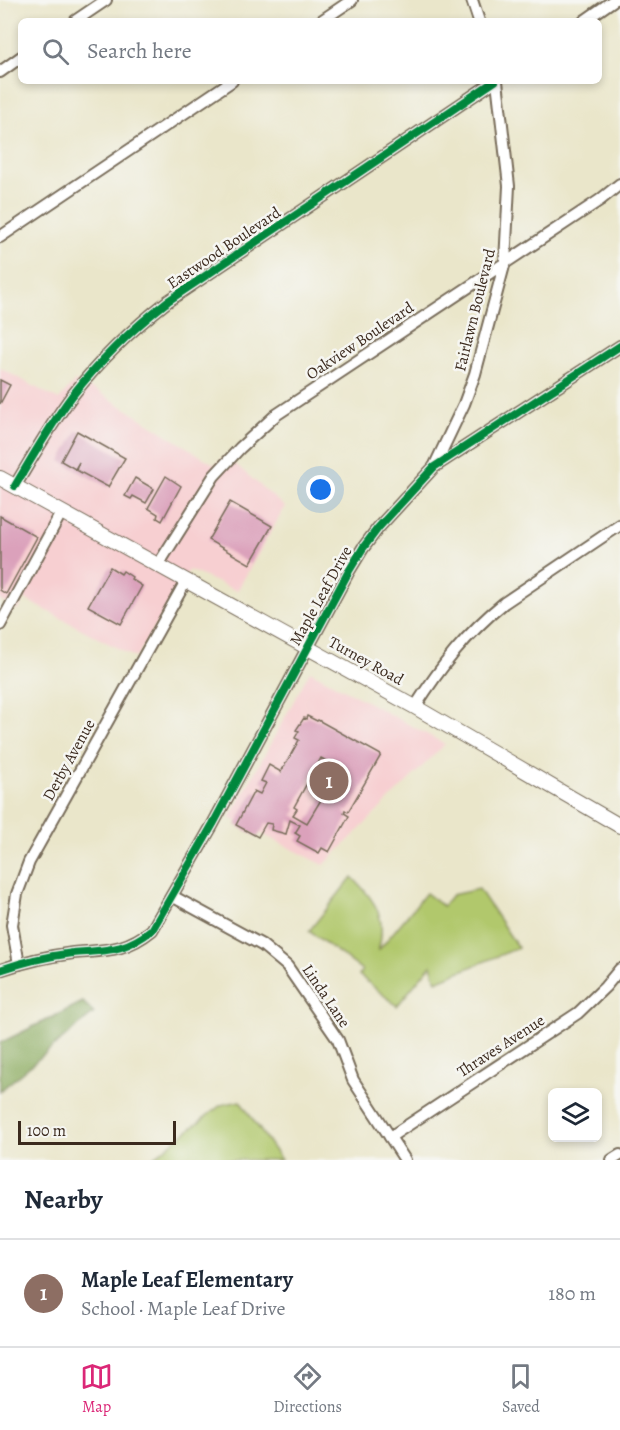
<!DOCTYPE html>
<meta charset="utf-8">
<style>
body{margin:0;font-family:Alegreya,serif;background:#f2f2f3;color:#1f2937}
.controls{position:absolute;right:18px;bottom:18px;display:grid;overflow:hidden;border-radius:9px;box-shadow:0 3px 9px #0003}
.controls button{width:54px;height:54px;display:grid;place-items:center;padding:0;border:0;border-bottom:2px solid #e0e1e3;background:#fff;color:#1f2937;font:30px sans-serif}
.scale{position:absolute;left:18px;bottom:15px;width:158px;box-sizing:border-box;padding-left:6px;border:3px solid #3b2a1e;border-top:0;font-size:16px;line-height:21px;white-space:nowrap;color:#3b2a1e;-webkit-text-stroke:4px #f6f6f2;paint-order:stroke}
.you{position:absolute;left:321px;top:490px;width:21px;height:21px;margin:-15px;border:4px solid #fff;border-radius:50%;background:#1a73e8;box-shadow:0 0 0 9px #1a73e833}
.badge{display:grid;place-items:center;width:39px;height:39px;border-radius:50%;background:#db2777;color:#fff;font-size:20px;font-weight:700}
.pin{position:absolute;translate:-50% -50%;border:3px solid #fff;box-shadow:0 2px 6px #0006}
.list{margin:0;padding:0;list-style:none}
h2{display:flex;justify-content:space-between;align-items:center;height:78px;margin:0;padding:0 24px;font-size:26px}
h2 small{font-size:20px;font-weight:400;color:#747a83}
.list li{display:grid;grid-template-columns:39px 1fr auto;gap:18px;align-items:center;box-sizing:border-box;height:108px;padding:0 24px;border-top:2px solid #e0e1e3}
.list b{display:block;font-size:22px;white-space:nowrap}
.list p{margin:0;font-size:20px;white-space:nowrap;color:#747a83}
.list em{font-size:20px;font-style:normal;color:#747a83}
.icon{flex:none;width:33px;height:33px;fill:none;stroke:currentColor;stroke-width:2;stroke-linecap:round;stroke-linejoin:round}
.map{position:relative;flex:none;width:620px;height:1160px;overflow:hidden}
.search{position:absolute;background:#fff;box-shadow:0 3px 9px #0003;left:18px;right:18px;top:18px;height:66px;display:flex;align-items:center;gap:15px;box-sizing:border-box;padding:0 21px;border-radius:9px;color:#747a83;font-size:22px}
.sheet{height:186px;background:#fff}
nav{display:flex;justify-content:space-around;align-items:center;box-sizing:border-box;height:84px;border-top:2px solid #e0e1e3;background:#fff;font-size:16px;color:#747a83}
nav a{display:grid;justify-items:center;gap:3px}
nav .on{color:#db2777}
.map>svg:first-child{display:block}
.built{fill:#f7cfd1}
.green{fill:#b1c86c;stroke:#767945;stroke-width:1.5}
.forest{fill:#8cac60;stroke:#646b3f;stroke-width:1.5}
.building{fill:#dba1bb;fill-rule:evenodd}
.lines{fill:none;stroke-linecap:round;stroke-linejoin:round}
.minor-casing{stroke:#786c5a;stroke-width:14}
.major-casing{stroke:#786c5a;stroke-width:16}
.minor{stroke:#fff;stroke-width:10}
.major{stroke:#fff;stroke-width:14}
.cycleway-casing{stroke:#f6f6f2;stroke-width:11}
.cycleway{stroke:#00873e;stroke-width:8}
.labels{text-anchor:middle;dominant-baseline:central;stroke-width:5;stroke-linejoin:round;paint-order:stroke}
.street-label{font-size:16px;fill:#3b2a1e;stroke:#f6f6f2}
</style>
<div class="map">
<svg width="620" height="1160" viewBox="0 0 620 1160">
<rect width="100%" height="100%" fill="#f6f6f2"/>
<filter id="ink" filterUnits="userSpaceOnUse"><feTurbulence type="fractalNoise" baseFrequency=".0167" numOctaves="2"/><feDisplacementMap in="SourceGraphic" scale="12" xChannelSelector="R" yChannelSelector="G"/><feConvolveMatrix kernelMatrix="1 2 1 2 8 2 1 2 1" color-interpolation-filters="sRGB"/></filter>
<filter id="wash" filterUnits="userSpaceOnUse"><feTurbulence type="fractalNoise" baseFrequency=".008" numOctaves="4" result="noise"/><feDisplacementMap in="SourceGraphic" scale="24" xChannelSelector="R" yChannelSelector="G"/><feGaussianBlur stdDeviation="1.35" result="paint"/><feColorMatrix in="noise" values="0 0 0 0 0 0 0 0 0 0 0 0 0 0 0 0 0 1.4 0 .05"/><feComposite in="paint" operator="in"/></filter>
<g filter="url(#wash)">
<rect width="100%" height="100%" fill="#eae6ca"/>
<g class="built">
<path d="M0 368 59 400 75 381 99 392 215 465 226 456 285 507 237 591 189 570 136 658 23 598 19 610 0 600Z"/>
<path d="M310 671 445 744 324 865 230 818Z"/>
</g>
<g class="green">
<path d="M352 877C375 900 388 918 378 951L426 893 443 906 452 895 479 889 518 948 436 981 431 965 397 1006 359 975 362 970 309 931Z"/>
<path d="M240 1101 281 1160H150L221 1105Z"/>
</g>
<path class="forest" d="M83 1002 94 1013 0 1091V1043Z"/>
<g id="blocks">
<g class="building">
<path d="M0 380 10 385 0 404Z"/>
<path d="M77 431 125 458 108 487 76 470 79 462 75 469 61 461Z"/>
<path d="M166 476 181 486 162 521 157 518 158 514 148 508Z"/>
<path d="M135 478 154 489 146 503 133 496 131 499 125 496Z"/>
<path d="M230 502 272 526 250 564 208 540Z"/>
<path d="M0 516 37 537 6 594 0 590Z"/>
<path d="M110 567 121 574 123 571 132 577 131 579 142 586 121 624 88 606Z"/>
<path d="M307 716 317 721 318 720 381 755 348 812 345 810 344 813 349 816 329 852 322 848 319 853 297 841 300 836 295 833 300 825 290 820 286 834 271 830 272 824 266 823 258 837 236 825 254 791 260 794 266 783 261 781 269 765 281 772 299 740 295 738 299 731 296 730 304 718 306 719ZM321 758 336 766 338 763 342 765 307 823 293 815 297 809 294 807Z"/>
</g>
</g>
</g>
<g filter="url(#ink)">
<use href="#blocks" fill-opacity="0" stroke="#786c5a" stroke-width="1.5"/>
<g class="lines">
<g class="minor-casing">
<g id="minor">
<path d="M472 0 479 21"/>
<path d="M75 21 106 0"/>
<path d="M321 21 352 0"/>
<path d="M584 21 614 0"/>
<path d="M0 72 21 57"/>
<path d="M0 237 232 81"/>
<path d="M434 467 464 404 475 374 505 262 509 186 497 81"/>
<path d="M15 486C33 456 51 424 72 396 100 360 132 329 168 301L495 81"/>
<path d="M158 565 214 476 240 448 276 415 600 200 620 184"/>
<path d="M0 625 61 513"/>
<path d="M415 707C441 666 466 634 504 603L620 525"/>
<path d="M172 896 262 945 287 966 338 1040 353 1080 405 1160"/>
<path d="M19 964 12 925 17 894 29 862 186 581"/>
<path d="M0 970C23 962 49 956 73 953 105 950 125 952 152 930L213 824 349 571 363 548 378 528 434 467 620 346"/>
<path d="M390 1137 578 1013 605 987 620 969"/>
<path d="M612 1160 620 1155"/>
</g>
</g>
<g class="major-casing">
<path id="major" d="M0 478 415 707 620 826"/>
</g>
<use href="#minor" class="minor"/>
<use href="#major" class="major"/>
<g class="cycleway-casing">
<g id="cycleway">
<path d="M15 486C33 456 51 424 72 396 100 360 132 329 168 301L495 81"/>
<path d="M0 970C23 962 49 956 73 953 105 950 125 952 152 930L213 824 349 571 363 548 378 528 434 467 620 346"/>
</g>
</g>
<use href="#cycleway" class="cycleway"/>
</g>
</g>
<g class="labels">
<g class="street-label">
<text transform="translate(224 248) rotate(-34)">Eastwood Boulevard</text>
<text transform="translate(475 310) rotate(-76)">Fairlawn Boulevard</text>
<text transform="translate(360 341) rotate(-34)">Oakview Boulevard</text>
<text transform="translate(321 596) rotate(-61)">Maple Leaf Drive</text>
<text transform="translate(366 661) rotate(29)">Turney Road</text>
<text transform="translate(69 760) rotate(-61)">Derby Avenue</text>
<text transform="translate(326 996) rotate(56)">Linda Lane</text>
<text transform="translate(501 1046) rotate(-33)">Thraves Avenue</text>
</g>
</g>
</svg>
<div class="controls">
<button><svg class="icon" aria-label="layers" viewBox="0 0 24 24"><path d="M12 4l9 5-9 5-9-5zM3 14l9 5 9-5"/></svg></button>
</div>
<div class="scale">100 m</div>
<div class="you"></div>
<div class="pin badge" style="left:329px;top:781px;background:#8d6e63">1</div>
<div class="search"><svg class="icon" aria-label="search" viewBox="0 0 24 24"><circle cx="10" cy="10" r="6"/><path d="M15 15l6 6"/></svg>Search here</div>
</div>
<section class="sheet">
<h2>Nearby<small></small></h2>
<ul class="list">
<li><span class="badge" style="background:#8d6e63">1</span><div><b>Maple Leaf Elementary</b><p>School · Maple Leaf Drive</p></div><em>180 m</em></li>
</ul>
</section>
<nav>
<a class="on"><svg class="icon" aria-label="map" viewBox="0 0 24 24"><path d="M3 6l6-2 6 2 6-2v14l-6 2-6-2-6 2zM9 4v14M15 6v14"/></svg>Map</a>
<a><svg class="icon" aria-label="directions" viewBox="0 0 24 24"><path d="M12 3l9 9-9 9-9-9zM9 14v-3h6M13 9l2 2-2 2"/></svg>Directions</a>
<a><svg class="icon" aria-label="saved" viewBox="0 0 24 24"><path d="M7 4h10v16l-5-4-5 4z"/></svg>Saved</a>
</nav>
